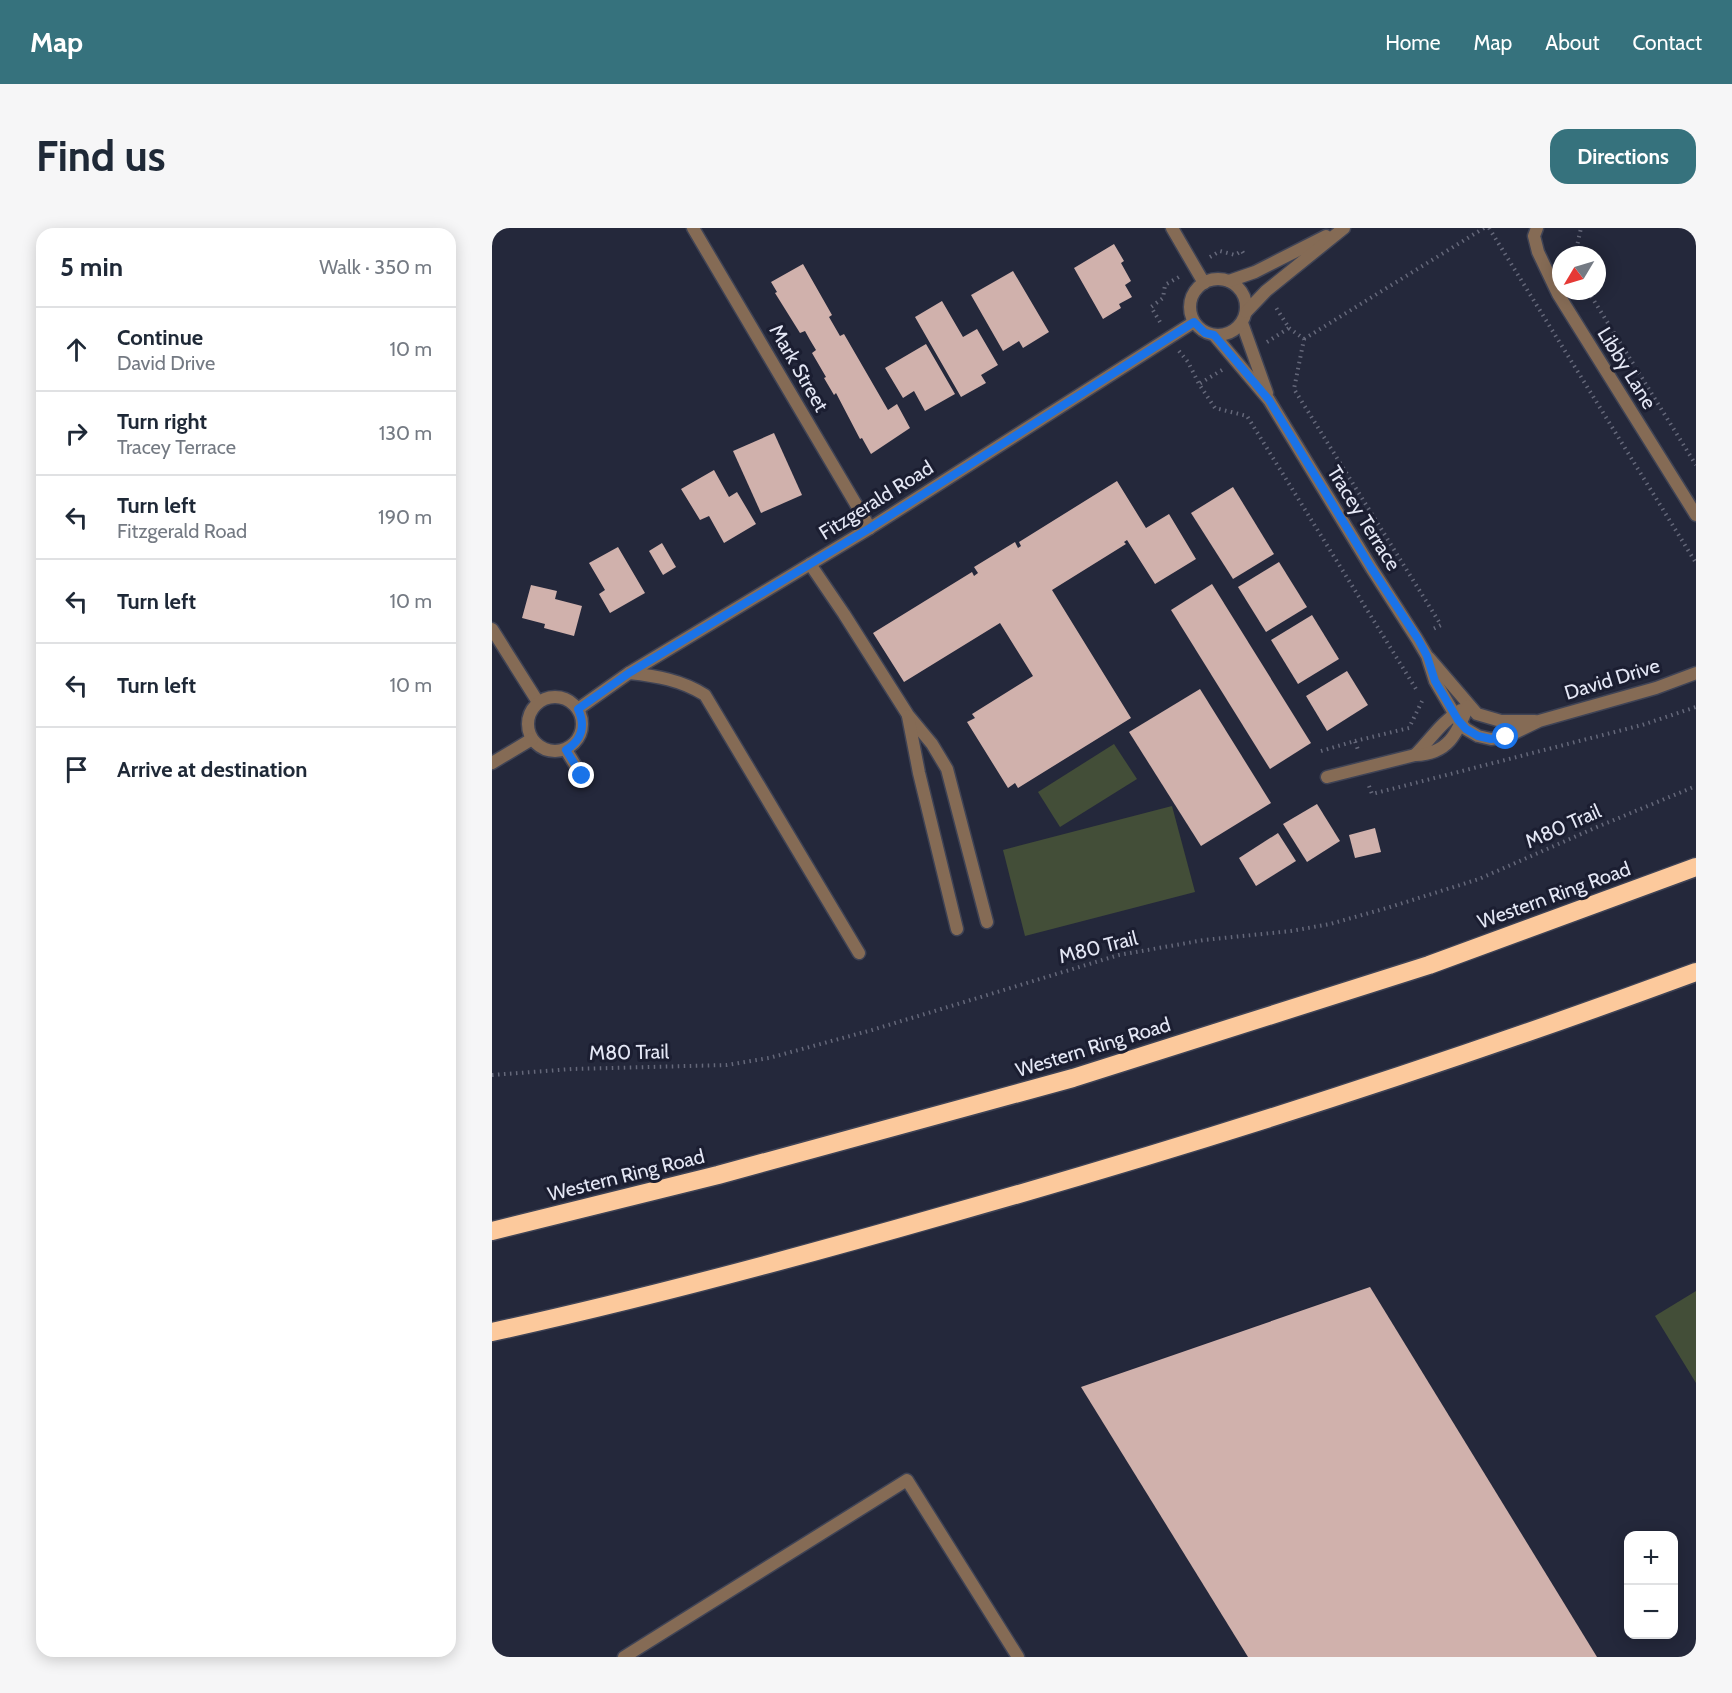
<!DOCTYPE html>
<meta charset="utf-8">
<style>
body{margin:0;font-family:Cabin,sans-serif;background:#f6f6f7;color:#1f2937}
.controls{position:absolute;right:18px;bottom:18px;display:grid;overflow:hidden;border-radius:12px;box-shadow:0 3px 15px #0003}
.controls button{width:54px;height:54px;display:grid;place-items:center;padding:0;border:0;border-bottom:2px solid #e0e1e3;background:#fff;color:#1f2937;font:30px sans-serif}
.compass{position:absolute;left:1060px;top:18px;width:54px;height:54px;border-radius:50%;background:#fff;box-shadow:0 3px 15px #0003;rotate:232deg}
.stop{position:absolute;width:18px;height:18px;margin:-14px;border:4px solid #1a73e8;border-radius:50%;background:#fff}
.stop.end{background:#1a73e8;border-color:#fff;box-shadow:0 2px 6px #0008}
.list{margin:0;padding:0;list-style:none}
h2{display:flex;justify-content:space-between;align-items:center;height:78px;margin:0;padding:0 24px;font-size:26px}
h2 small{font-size:20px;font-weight:400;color:#747a83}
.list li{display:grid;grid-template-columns:39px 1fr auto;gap:18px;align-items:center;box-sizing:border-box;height:84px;padding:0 24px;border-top:2px solid #e0e1e3}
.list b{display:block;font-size:22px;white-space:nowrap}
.list p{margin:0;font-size:20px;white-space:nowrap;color:#747a83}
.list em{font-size:20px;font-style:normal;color:#747a83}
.icon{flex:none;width:33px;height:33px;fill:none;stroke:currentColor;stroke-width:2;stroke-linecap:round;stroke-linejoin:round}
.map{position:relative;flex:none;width:1204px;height:1429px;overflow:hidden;border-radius:18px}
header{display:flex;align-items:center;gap:36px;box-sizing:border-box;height:84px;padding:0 30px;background:#36727d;color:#fff}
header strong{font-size:28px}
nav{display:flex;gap:33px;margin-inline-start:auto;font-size:21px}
.intro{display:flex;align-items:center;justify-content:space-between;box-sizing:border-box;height:144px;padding:0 36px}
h1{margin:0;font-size:42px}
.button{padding:15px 27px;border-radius:18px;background:#36727d;color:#fff;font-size:21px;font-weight:700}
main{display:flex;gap:36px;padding:0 36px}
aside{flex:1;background:#fff;border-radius:18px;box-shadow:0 3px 15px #0003}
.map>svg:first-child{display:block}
.green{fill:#434e38}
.building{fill:#d0b1ac}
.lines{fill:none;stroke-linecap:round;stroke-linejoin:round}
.service-casing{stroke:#3f4355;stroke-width:15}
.minor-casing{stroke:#3f4355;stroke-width:15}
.tertiary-casing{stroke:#3f4355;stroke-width:15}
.motorway-casing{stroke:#3f4355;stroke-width:21}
.path{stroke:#65687a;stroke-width:4;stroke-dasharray:1.5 4.5;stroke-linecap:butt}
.service{stroke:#856b55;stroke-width:12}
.minor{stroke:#856b55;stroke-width:12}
.tertiary{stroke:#856b55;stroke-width:12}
.motorway{stroke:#fcc99c;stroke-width:18}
.route{stroke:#1a73e8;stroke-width:8}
.labels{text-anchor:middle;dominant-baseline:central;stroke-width:6;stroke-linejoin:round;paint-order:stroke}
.street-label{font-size:20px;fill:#e4e7f5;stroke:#1b1e31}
</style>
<header>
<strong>Map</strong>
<nav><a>Home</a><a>Map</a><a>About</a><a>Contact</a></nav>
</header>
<div class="intro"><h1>Find us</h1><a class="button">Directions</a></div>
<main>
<aside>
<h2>5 min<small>Walk · 350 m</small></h2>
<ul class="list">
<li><svg class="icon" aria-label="ahead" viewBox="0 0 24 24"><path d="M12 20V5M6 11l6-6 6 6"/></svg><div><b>Continue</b><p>David Drive</p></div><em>10 m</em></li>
<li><svg class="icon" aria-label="right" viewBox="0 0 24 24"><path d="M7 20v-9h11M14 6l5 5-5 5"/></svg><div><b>Turn right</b><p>Tracey Terrace</p></div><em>130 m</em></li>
<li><svg class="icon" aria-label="left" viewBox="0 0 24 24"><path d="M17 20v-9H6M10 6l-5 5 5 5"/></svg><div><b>Turn left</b><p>Fitzgerald Road</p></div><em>190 m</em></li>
<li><svg class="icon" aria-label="left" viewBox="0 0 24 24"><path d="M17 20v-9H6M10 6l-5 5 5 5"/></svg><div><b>Turn left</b></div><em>10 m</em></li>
<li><svg class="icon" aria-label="left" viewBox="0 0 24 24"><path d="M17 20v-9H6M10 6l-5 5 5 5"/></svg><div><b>Turn left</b></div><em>10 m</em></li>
<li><svg class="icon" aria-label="arrive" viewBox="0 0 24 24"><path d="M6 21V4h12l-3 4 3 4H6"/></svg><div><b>Arrive at destination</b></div></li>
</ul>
</aside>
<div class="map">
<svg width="1204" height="1429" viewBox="0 0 1204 1429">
<rect width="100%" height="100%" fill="#24283b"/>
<g class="green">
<path d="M622 516 645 551 568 599 546 564Z"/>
<path d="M680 578 703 664 533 708 511 622Z"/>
<path d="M1204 1063V1155L1163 1088Z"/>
</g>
<g class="building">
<path d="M622 16 632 33 629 35 639 53 633 57 640 69 627 76 629 80 611 91 582 40Z"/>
<path d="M311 36 340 87 337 89 348 108 352 106 396 182 405 176 418 200 379 226 370 210 368 211 344 165 342 167 332 150 334 149 320 125 324 122 318 112 313 103 308 105 283 65 285 64 279 54Z"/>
<path d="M521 43 557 104 531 120 527 113 511 123 479 67Z"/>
<path d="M450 73 471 109 485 101 506 137 489 147 494 155 469 169 423 89Z"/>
<path d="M434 116 463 166 433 183 422 163 411 170 393 140Z"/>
<path d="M282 205 310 267 269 285 241 223Z"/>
<path d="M222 242 237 269 245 264 264 296 232 315 217 288 208 292 189 261Z"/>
<path d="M625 253 654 300 677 286 704 331 663 356 635 312 632 314 634 316 560 362 639 490 526 560 523 555 516 560 475 494 483 490 480 486 541 448 508 395 412 454 381 405 480 344 482 348 486 345 482 339 523 314 526 320 529 318 527 314Z"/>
<path d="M741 259 782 326 741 351 699 285Z"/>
<path d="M170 315 184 339 171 347 157 323Z"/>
<path d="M126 319 153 365 118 385 107 366 113 362 97 335Z"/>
<path d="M787 334 815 379 774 404 746 359Z"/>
<path d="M720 356 819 515 778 541 679 382Z"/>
<path d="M39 357 65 363 63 371 90 378 82 408 52 400 53 396 30 390Z"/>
<path d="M820 387 847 431 806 456 779 412Z"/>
<path d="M855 443 876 477 835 503 814 468Z"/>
<path d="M708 461 779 575 709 618 637 504Z"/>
<path d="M825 576 848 613 815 634 791 596Z"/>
<path d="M883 600 889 624 863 630 857 607Z"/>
<path d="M786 605 804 633 764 658 747 630Z"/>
<path d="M878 1059 1105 1429H756L589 1159Z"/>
</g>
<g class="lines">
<g class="service-casing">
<g id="service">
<path d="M318 336 352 386 416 487 440 516 455 541 495 694"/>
<path d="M137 445C165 448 189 452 213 467L367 725"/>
<path d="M416 488 427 545 465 701"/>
<path d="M132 1429 415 1252 526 1429"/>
</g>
</g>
<g class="minor-casing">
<g id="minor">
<path d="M201 0 378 300"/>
<path d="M1045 0 1042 8 1046 24 1066 66 1204 287"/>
<path d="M750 95 775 165"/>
<path d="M722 107 777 172 880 341 925 411 935 428 943 453 966 492 974 501 986 508 999 511 1014 509 1047 493 1164 460 1204 445"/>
<path d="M0 401 46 474"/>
<path d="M937 430 985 486 1009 493H1043"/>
<path d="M74 522 90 548"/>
<path d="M923 527C939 511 950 493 969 482"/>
<path d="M835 549 923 527C956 526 965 506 976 478"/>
</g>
</g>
<g class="tertiary-casing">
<g id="tertiary">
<path d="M680 0 712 55"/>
<circle cx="726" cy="79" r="28"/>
<path d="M737 53 763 44 834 8"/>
<path d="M754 84 774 63 852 0"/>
<circle cx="63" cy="496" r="27"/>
<path d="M86 481 137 445 378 300 702 94"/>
<path d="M0 535 40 511"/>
</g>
</g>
<g class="motorway-casing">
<g id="motorway">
<path d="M0 1003 226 947 581 850 937 737 1204 639"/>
<path d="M0 1104C152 1071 303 1030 453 987 706 916 957 835 1204 744"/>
</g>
</g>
<g class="path">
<path d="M997 0 1204 335"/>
<path d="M1083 27 1089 0"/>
<path d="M718 29 728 23 743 27 750 23 753 28"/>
<path d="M1096 63 1204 237"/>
<path d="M668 94 659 79 671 70 673 57 687 49"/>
<path d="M797 100 812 111 802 161 949 397 941 401"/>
<path d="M812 111 992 0"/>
<path d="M775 114 797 100 783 78"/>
<path d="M687 123 696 134 707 156"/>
<path d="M730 142 707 156 723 180 755 188 924 461"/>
<path d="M863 513 917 500 931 471 930 470"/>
<path d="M829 523 863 513 866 522"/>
<path d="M877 558 880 566 1150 497 1204 479"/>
<path d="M0 847 80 841 235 837 277 830 380 802 627 727 712 712 799 703 838 696 895 680 987 651 1105 599 1204 558"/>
</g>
<use href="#service" class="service"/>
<use href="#minor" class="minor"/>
<use href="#tertiary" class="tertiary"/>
<use href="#motorway" class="motorway"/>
</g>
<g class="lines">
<path class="route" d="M90 548 74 522C90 512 94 498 86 481L137 445 378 300 702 94 713 105 722 107 777 172 880 341 926 411 935 428 943 453 966 492 974 501 986 508 999 511 1014 509"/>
</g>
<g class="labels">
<g class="street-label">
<text transform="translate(307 140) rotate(60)">Mark Street</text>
<text transform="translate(1135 140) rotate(58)">Libby Lane</text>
<text transform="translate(384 272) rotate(-32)">Fitzgerald Road</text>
<text transform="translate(872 290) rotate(58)">Tracey Terrace</text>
<text transform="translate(1120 451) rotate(-17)">David Drive</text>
<text transform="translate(1071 598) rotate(-24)">M80 Trail</text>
<text transform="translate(1062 667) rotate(-20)">Western Ring Road</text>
<text transform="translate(606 719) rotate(-14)">M80 Trail</text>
<text transform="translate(601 819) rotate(-17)">Western Ring Road</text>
<text transform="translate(137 824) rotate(-1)">M80 Trail</text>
<text transform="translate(134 947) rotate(-14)">Western Ring Road</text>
</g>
</g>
</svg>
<div class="controls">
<button>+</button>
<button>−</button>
</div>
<svg class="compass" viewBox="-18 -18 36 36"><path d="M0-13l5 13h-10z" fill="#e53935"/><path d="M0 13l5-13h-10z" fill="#747a83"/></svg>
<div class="stop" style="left:1014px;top:509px"></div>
<div class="stop end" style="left:90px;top:548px"></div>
</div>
</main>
